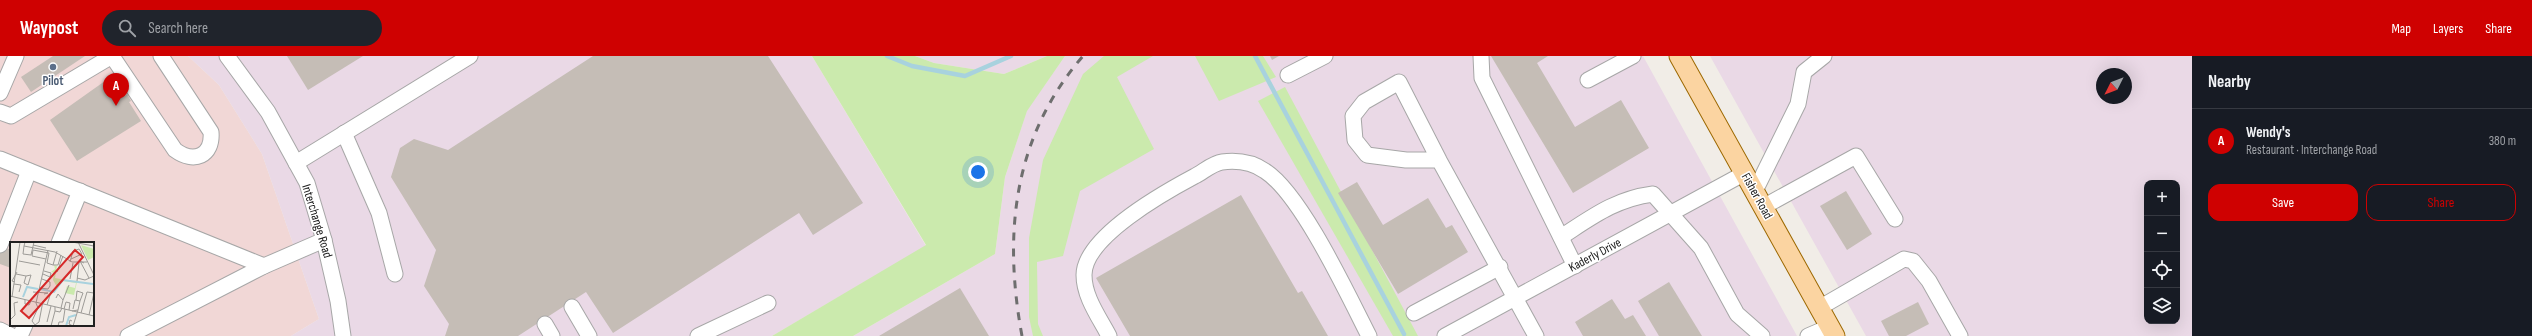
<!DOCTYPE html>
<meta charset="utf-8">
<style>
body{margin:0;font-family:"Sofia Sans Condensed",sans-serif;background:#20242c;color:#f1f3f6}
.controls{position:absolute;right:12px;bottom:12px;display:grid;overflow:hidden;border-radius:8px;box-shadow:0 4px 16px #0002}
.controls button{width:36px;height:36px;display:grid;place-items:center;padding:0;border:0;border-bottom:1px solid #363941;background:#171b24;color:#f1f3f6;font:20px sans-serif}
.compass{position:absolute;left:2096px;top:12px;width:36px;height:36px;border-radius:50%;background:#171b24;box-shadow:0 4px 16px #0002;rotate:228deg}
.you{position:absolute;left:978px;top:116px;width:14px;height:14px;margin:-10px;border:3px solid #fff;border-radius:50%;background:#1a73e8;box-shadow:0 0 0 6px #1a73e833}
.badge{display:grid;place-items:center;width:26px;height:26px;border-radius:50%;background:#cf0101;color:#fff;font-size:13px;font-weight:700}
.pin{position:absolute;translate:-50% -33px;filter:drop-shadow(0 1px 2px #0008)}
.pin::after{content:'';position:absolute;top:21px;width:14px;height:12px;background:inherit;clip-path:polygon(0 0,100% 0,50% 100%)}
.list{margin:0;padding:0;list-style:none}
h2{display:flex;justify-content:space-between;align-items:center;height:52px;margin:0;padding:0 16px;font-size:17px}
h2 small{font-size:13px;font-weight:400;color:#9ea1a6}
.list li{display:grid;grid-template-columns:26px 1fr auto;gap:12px;align-items:center;box-sizing:border-box;height:64px;padding:0 16px;border-top:1px solid #363941}
.list b{display:block;font-size:15px;white-space:nowrap}
.list p{margin:0;font-size:13px;white-space:nowrap;color:#9ea1a6}
.list em{font-size:13px;font-style:normal;color:#9ea1a6}
.actions{display:flex;gap:8px;padding:12px 16px}
.actions a{flex:1;padding:9px 0;border:1px solid #cf0101;border-radius:12px;text-align:center;font-size:14px;color:#cf0101}
.actions .main{background:#cf0101;color:#fff}
.icon{flex:none;width:22px;height:22px;fill:none;stroke:currentColor;stroke-width:2;stroke-linecap:round;stroke-linejoin:round}
.map{position:relative;flex:none;width:2192px;height:280px;overflow:hidden}
header{display:flex;align-items:center;gap:24px;box-sizing:border-box;height:56px;padding:0 20px;background:#cf0101;color:#fff}
header strong{font-size:19px}
nav{display:flex;gap:22px;margin-inline-start:auto;font-size:14px}
.search{width:280px;height:36px;background:#20242c;display:flex;align-items:center;gap:10px;box-sizing:border-box;padding:0 14px;border-radius:22px;color:#9ea1a6;font-size:15px}
main{display:flex}
aside{flex:1;background:#171b24}
.map>svg:first-child{display:block}
.commercial{fill:#f1d7d6;fill-rule:evenodd}
.industrial{fill:#ead9e6;fill-rule:evenodd}
.grass{fill:#cbeaad}
.lines{fill:none;stroke-linecap:round;stroke-linejoin:round}
.stream{stroke:#a8d2de;stroke-width:4.5}
.building{fill:#c5bdb6}
.minor-casing{stroke:#a7a7a7;stroke-width:17}
.major-casing{stroke:#9c6801;stroke-width:21}
.minor{stroke:#fff;stroke-width:15}
.major{stroke:#fbd4a1;stroke-width:19}
.rail{stroke:#6e6e6e;stroke-width:3;stroke-dasharray:8 8;stroke-linecap:butt}
.service-dot{fill:#5c6f8a;stroke:#fff;stroke-width:1.5}
.labels{text-anchor:middle;dominant-baseline:central;stroke-width:3;stroke-linejoin:round;paint-order:stroke}
.service-label{font-size:13px;font-weight:bold;fill:#4e5e75;stroke:#fff}
.street-label{font-size:13px;fill:#202020;stroke:#fff}
.inset-river{fill:none;stroke:#a8d2de;stroke-width:2}
.inset-road{fill:none;stroke:#9d9b97;stroke-width:1}
.view{fill:#d62828;fill-opacity:0.15;stroke:#d62828;stroke-width:2}
.inset-edge{fill:none;stroke:#202020;stroke-width:2}
</style>
<header>
<strong>Waypost</strong>
<div class="search"><svg class="icon" aria-label="search" viewBox="0 0 24 24"><circle cx="10" cy="10" r="6"/><path d="M15 15l6 6"/></svg>Search here</div>
<nav><a>Map</a><a>Layers</a><a>Share</a></nav>
</header>
<main>
<div class="map">
<svg width="2192" height="280" viewBox="0 0 2192 280">
<rect width="100%" height="100%" fill="#f1ede7"/>
<path class="commercial" d="M0 0H188L219 29 262 98 319 263 291 280H0ZM11 187H93V269H11Z"/>
<g class="industrial">
<path d="M188 0H812L926 190 772 280H291L319 263 262 98 219 29Z"/>
<path d="M915 0H1047L1004 18 934 7Z"/>
<path d="M1065 0H1643L1797 280H853L995 198 1005 121 1027 54Z"/>
<path d="M1710 0H2192V280H1866ZM2102 18H2126V42H2102ZM2147 127H2177V265H2147Z"/>
</g>
<g class="grass">
<path d="M812 0H915L934 7 1004 18 1047 0H1065L1027 55 1005 121 995 198 853 280H772L926 189Z"/>
<path d="M1104 0H1153L1117 21 1154 93 1080 135 1063 200 1037 206 1038 268 1043 280H1033L1029 261V182L1043 104 1083 18Z"/>
<path d="M1195 0H1263L1276 21 1219 45Z"/>
<path d="M1285 31 1418 280H1393L1258 45Z"/>
</g>
<g class="lines">
<g class="stream">
<path d="M887 0 912 10 965 20 1011 0"/>
<path d="M1255 0 1404 278"/>
</g>
</g>
<g class="building">
<path d="M53 0H85L31 36 21 21Z"/>
<path d="M287 0H363L308 34Z"/>
<path d="M593 0H768L863 147 813 179 799 157 613 277 586 236 518 280H445L449 268 424 230 436 194 391 121 400 92 414 83 448 94Z"/>
<path d="M1270 0H1279L1272 4Z"/>
<path d="M1491 0H1548L1537 7 1575 71 1621 44 1649 92 1573 137Z"/>
<path d="M112 20 125 40 127 38 131 45 129 46 141 65 77 105 50 64Z"/>
<path d="M1357 126 1383 169 1428 142 1446 172 1452 169 1468 196 1398 238 1338 137Z"/>
<path d="M1846 135 1872 178 1847 194 1820 150Z"/>
<path d="M1241 139 1298 237 1302 235 1328 280H1130L1096 222Z"/>
<path d="M0 189 11 194V212L0 208Z"/>
<path d="M1669 226 1702 280H1659L1638 245Z"/>
<path d="M960 232 989 280H879Z"/>
<path d="M1612 243 1625 263 1633 259 1646 280H1583L1575 266Z"/>
<path d="M1918 246 1929 268 1906 280H1889L1881 265Z"/>
</g>
<g class="lines">
<g class="minor-casing">
<g id="minor">
<path d="M112 0 175 94C194 108 213 100 211 76L161 0"/>
<path d="M227 0 268 56 307 127 324 184 338 245 343 280"/>
<path d="M1481 0 1482 22 1575 210"/>
<path d="M1288 19 1325 0"/>
<path d="M1588 24 1633 0"/>
<path d="M0 37 16 0"/>
<path d="M0 56 11 60 112 0"/>
<path d="M344 77 379 157 395 218"/>
<path d="M0 103 264 210"/>
<path d="M1439 104 1399 26 1364 46 1353 60 1355 84 1367 99 1406 104H1439L1536 280"/>
<path d="M296 107 470 0"/>
<path d="M1755 135 1798 48 1804 16 1824 0"/>
<path d="M1763 151 1856 100 1895 163"/>
<path d="M1561 181C1592 161 1615 143 1653 138L1701 192 1737 258 1762 280"/>
<path d="M59 187 80 135"/>
<path d="M0 189 29 115"/>
<path d="M572 251 589 280"/>
<path d="M1819 252 1904 203 1913 205 1929 225 1960 280"/>
<path d="M1414 257 1500 211"/>
<path d="M545 268 552 280"/>
<path d="M0 274 12 280"/>
<path d="M20 280 25 269"/>
<path d="M128 280 264 210 324 184"/>
<path d="M698 280 768 247"/>
<path d="M1109 280C1099 261 1084 241 1084 219 1084 181 1165 136 1195 120 1203 116 1213 107 1222 106 1238 104 1252 106 1265 115 1301 138 1348 239 1369 280"/>
<path d="M1445 280 1745 117"/>
<path d="M1808 280 1829 271"/>
</g>
</g>
<g class="major-casing">
<path id="major" d="M1679 0 1835 280"/>
</g>
<use href="#minor" class="minor"/>
<use href="#major" class="major"/>
<path class="rail" d="M1022 280C1003 178 1013 81 1083 0"/>
</g>
<circle class="service-dot" cx="53" cy="11" r="4"/>
<g class="labels">
<g class="service-label">
<text x="53" y="25">Pilot</text>
</g>
<g class="street-label">
<text transform="translate(1757 140) rotate(61)">Fisher Road</text>
<text transform="translate(317 165) rotate(73)">Interchange Road</text>
<text transform="translate(1595 199) rotate(-28)">Kaderly Drive</text>
</g>
</g>
<g transform="translate(10 186)">
<rect width="84" height="84" fill="#f1ede7"/>
<path d="M71 3 84 7V15L78 18ZM44 23 47 24 45 36 67 40 64 53 55 51 57 44 65 46 66 41 53 39 47 45 43 38 44 31 41 30 45 27Z" fill="#cbeaad"/>
<path class="inset-river" d="M30 47 44 50 53 38 83 42M13 55 17 45 28 47M56 84 59 75 66 73"/>
<path class="inset-road" d="M15 0 14 4 45 10 62 20H77M62 0 84 4M68 0 84 33M23 3 36 6M14 4 13 12 21 13 24 0M23 8 39 11 37 21 43 23H48L51 13M23 8 22 14 36 17M9 19 30 23M60 20 63 9 69 7 72 12 61 17M74 21 70 19 79 36M43 23 47 9M47 30 53 14M6 32 16 34 14 41 18 43 21 33 16 34M33 32 40 35 41 31 34 29M67 36 75 38 84 34M60 37 63 21M67 39 69 21M5 40 2 39 7 30M4 42 11 43 9 50M30 46 38 47 40 44V40L32 37M23 50 38 51 34 52M0 54 84 74M2 55 10 0M46 56 48 52 53 58 51 66M15 58V62L19 63 21 59M53 58 59 43M66 58 67 49 73 51 70 59M26 61 38 8M26 61 28 66 22 79 25 83 29 80 33 59M37 63 41 50M45 65V69L50 70 52 66M54 67 56 60 60 61 59 68M63 67 65 58 70 59 68 68M71 71 77 50 84 51M79 73 84 51M1 77 5 73 4 61 8 60M62 79 60 78 59 82 63 84 68 68 62 69M37 80 41 64M41 84 45 69M48 84 49 80H53L55 67"/>
<path class="view" d="M65 8 73 15 19 76 11 69Z"/>
<rect width="84" height="84" class="inset-edge"/>
</g>
</svg>
<div class="controls">
<button>+</button>
<button>−</button>
<button><svg class="icon" aria-label="locate" viewBox="0 0 24 24"><circle cx="12" cy="12" r="6"/><path d="M12 2v4M12 18v4M2 12h4M18 12h4"/></svg></button>
<button><svg class="icon" aria-label="layers" viewBox="0 0 24 24"><path d="M12 4l9 5-9 5-9-5zM3 14l9 5 9-5"/></svg></button>
</div>
<svg class="compass" viewBox="-18 -18 36 36"><path d="M0-13l5 13h-10z" fill="#e53935"/><path d="M0 13l5-13h-10z" fill="#9ea1a6"/></svg>
<div class="you"></div>
<div class="pin badge" style="left:116px;top:50px">A</div>
</div>
<aside>
<h2>Nearby<small></small></h2>
<ul class="list">
<li><span class="badge">A</span><div><b>Wendy's</b><p>Restaurant · Interchange Road</p></div><em>380 m</em></li>
</ul>
<div class="actions"><a class="main">Save</a><a>Share</a></div>
</aside>
</main>
